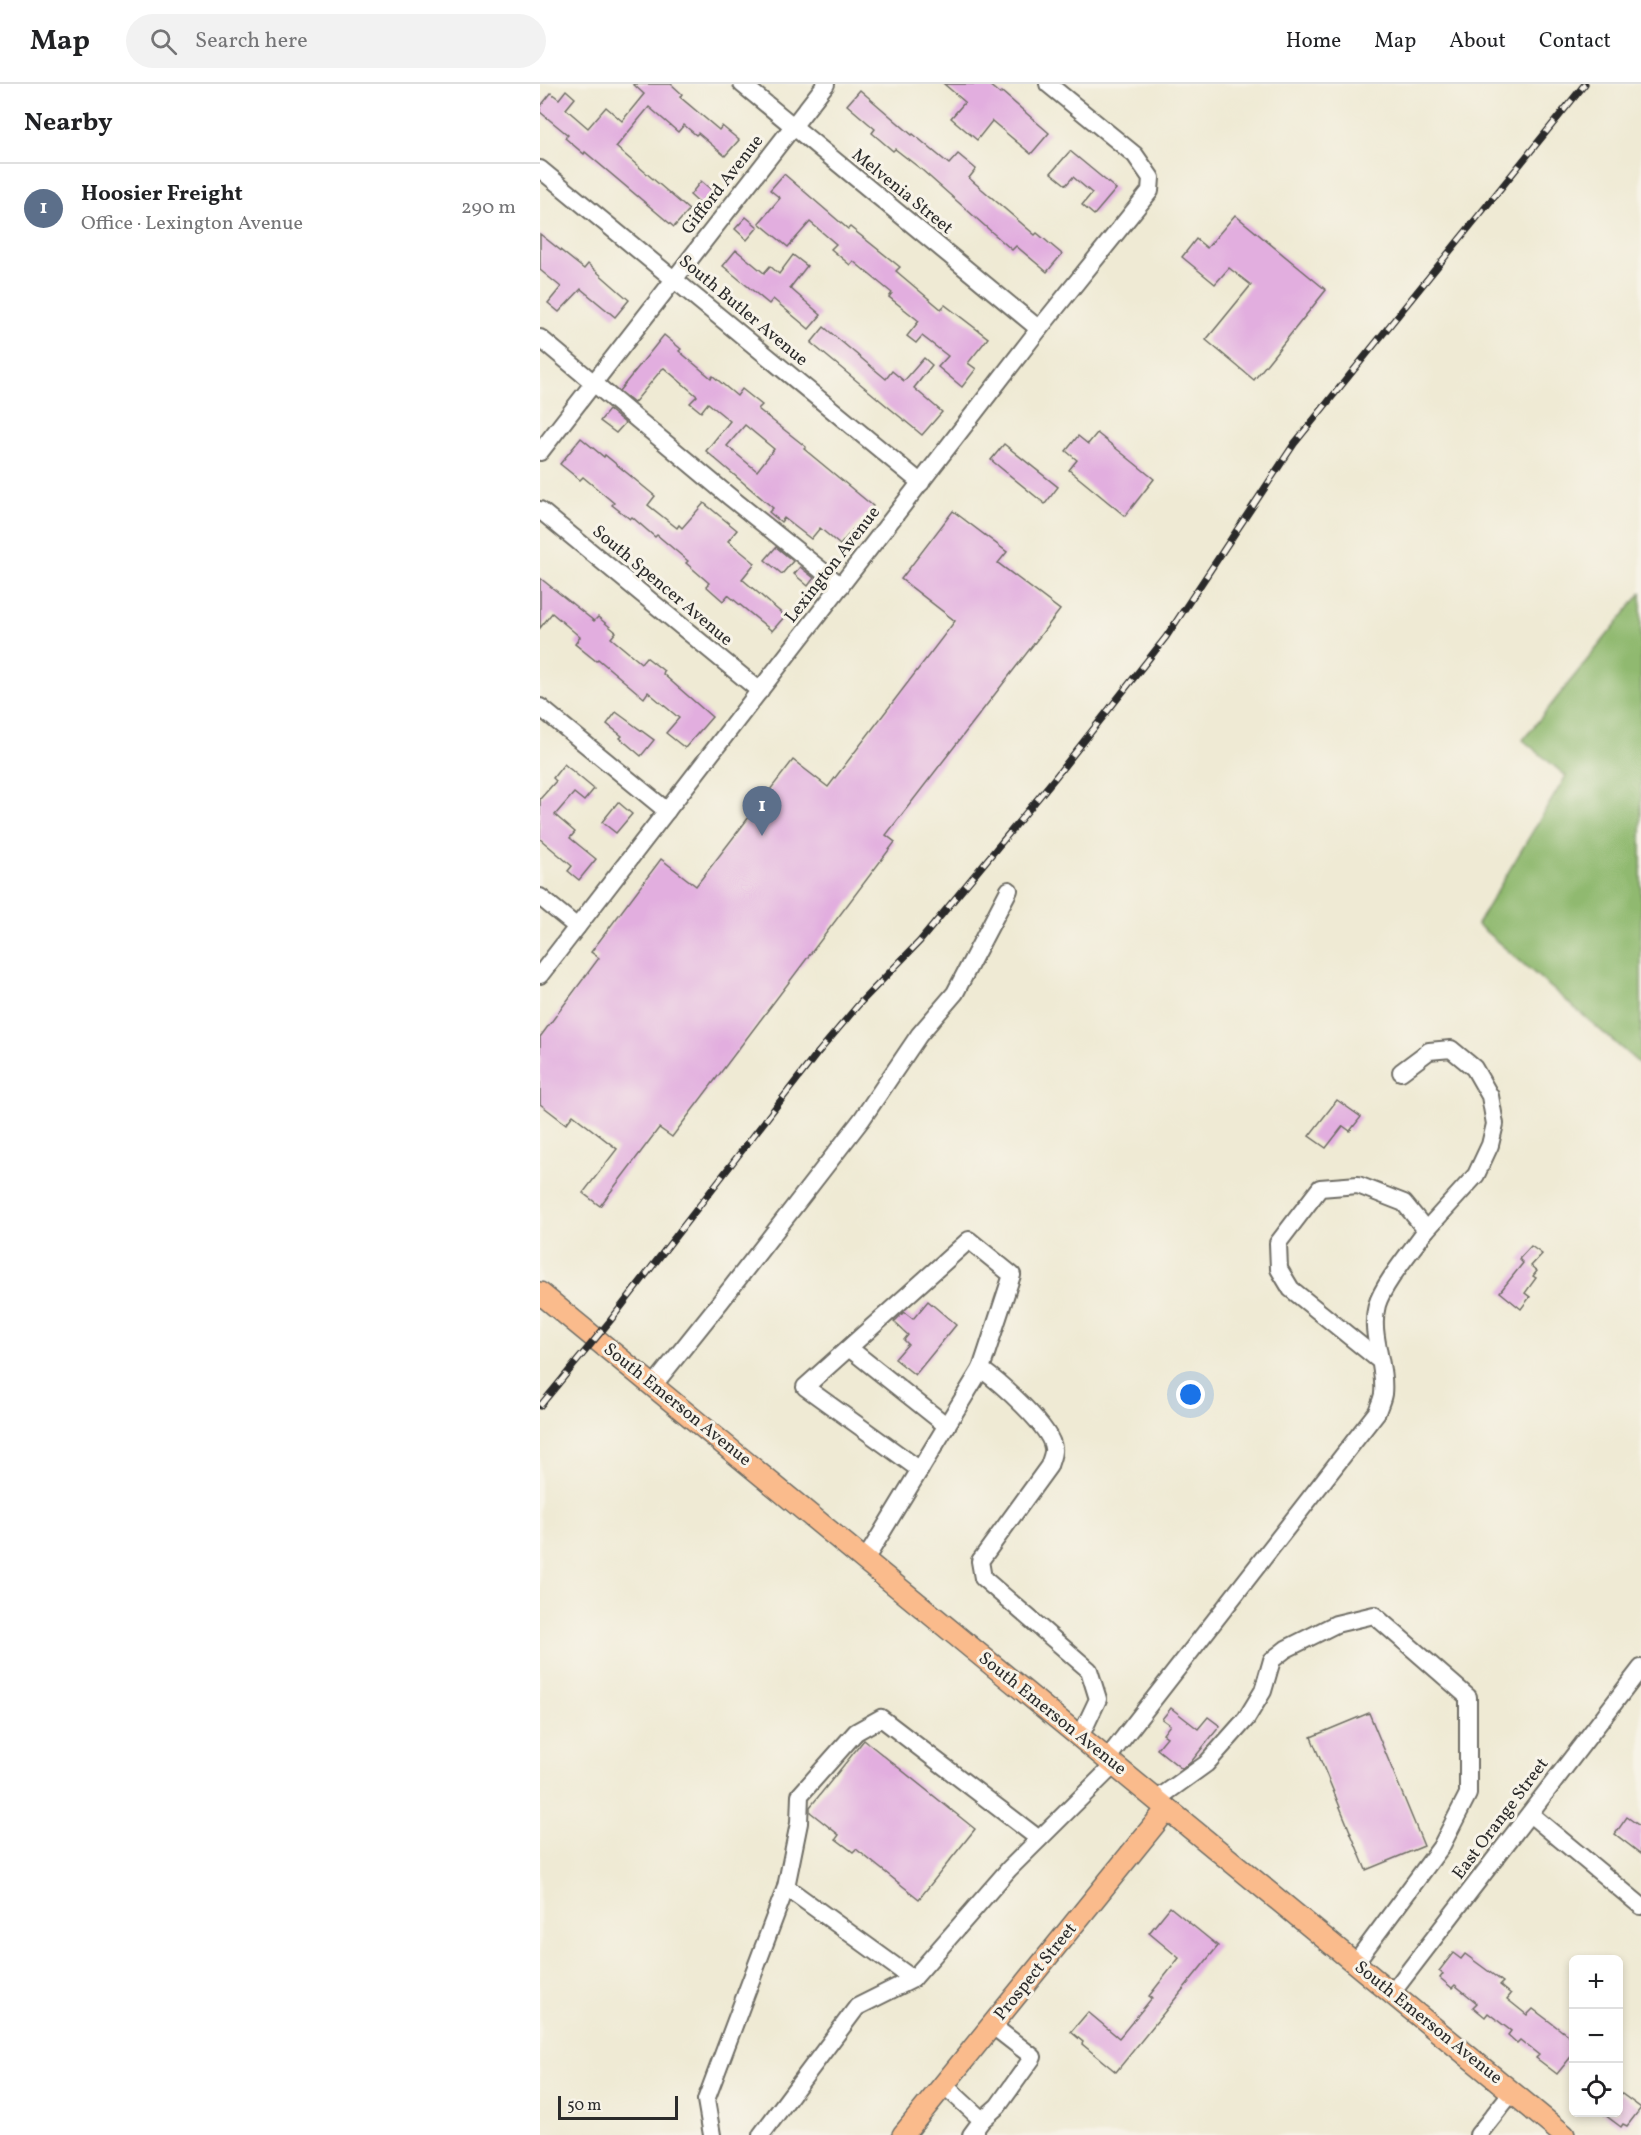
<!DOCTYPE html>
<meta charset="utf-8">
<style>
body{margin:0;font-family:Vollkorn,serif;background:#f2f2f2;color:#202124}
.controls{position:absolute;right:18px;bottom:18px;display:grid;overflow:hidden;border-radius:9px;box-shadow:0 3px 9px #0003}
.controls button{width:54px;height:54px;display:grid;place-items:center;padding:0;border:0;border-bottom:2px solid #e0e0e0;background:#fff;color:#202124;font:30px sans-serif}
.scale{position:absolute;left:18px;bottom:15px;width:120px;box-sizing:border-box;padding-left:6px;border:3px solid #2b2b2b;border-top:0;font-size:16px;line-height:21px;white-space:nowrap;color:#2b2b2b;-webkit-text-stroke:4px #f7f3e8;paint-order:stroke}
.you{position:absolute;left:651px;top:1311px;width:21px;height:21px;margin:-15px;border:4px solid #fff;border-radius:50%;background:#1a73e8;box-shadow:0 0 0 9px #1a73e833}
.badge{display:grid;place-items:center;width:39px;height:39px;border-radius:50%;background:#db2777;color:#fff;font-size:20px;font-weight:700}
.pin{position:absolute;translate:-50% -50px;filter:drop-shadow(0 2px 3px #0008)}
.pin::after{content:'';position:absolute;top:32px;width:21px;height:18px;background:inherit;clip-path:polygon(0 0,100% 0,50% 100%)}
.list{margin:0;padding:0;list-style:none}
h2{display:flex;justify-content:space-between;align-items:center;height:78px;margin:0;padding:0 24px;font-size:26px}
h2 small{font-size:20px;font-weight:400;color:#757577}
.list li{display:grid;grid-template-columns:39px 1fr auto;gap:18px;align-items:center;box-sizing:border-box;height:90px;padding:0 24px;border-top:2px solid #e0e0e0}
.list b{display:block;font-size:22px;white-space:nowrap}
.list p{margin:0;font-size:20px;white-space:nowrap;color:#757577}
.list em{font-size:20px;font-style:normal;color:#757577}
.icon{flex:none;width:33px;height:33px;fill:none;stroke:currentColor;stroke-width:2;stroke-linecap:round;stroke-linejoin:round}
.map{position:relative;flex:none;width:1101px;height:2051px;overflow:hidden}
header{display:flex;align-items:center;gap:36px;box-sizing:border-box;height:84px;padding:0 30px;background:#fff;border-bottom:2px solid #e0e0e0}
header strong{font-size:28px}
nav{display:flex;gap:33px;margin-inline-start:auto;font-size:21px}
.search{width:420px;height:54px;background:#f2f2f2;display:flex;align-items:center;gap:15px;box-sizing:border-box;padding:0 21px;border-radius:33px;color:#757577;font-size:22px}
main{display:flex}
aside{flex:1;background:#fff}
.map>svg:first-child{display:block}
.forest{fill:#90b96f;stroke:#5e724d;stroke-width:1.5}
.building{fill:#e2aedf;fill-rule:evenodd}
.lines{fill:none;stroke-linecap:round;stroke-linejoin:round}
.minor-casing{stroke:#706e66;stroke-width:20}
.major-casing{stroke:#706e66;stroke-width:24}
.minor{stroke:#fff;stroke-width:16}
.major{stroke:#fabb8c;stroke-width:21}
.rail-casing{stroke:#2b2b2b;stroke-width:7}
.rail{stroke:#f7f3e8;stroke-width:4.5;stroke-dasharray:14;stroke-linecap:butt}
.labels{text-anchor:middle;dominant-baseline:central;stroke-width:6;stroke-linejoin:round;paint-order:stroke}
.street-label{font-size:18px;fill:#2b2b2b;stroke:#f7f3e8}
</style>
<header>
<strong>Map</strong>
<div class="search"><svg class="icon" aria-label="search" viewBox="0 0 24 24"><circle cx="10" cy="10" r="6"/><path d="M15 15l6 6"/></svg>Search here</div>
<nav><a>Home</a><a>Map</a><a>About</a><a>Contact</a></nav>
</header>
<main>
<aside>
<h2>Nearby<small></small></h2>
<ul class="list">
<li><span class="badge" style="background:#5c6f8a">1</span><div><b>Hoosier Freight</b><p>Office · Lexington Avenue</p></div><em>290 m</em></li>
</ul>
</aside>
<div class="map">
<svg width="1101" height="2051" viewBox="0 0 1101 2051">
<rect width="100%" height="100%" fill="#f7f3e8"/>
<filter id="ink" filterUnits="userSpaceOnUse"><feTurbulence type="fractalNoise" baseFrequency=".0167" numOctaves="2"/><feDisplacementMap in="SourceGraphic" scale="12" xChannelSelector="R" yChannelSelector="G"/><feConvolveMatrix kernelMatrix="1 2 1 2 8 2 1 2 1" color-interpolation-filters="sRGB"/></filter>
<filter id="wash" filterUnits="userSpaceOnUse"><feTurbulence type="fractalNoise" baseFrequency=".008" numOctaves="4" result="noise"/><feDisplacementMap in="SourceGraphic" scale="24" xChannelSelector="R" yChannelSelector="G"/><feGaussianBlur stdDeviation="1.35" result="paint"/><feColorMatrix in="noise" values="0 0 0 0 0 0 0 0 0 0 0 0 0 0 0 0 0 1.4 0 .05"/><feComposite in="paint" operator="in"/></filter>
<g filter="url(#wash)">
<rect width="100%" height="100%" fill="#efead4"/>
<path class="forest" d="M1101 509V981L937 840 1026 692 983 656Z"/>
<g id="blocks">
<g class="building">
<path d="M93 0H131L142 10 140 13 179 46 182 42 199 56 185 72 158 49 156 51 144 41 138 48 109 23 76 63 149 126 134 143 45 68 44 70 25 54 28 51 0 28V23L11 9 19 15 26 6 35 14 26 25 48 44 66 23 82 37 104 10Z"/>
<path d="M404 0H448L460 10 462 8 509 49 491 70 452 37 437 56 411 34 425 18Z"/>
<path d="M320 6 372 51 373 50 409 80 418 70 436 85 429 94 495 151 497 149 522 170 507 188 476 162 472 166 382 86 355 65 353 67 332 49 335 45 307 21Z"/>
<path d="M530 67 576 105 554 131 542 121 552 109 533 93 526 101 511 89Z"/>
<path d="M244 90 308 145 310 143 360 183 356 187 401 225 405 221 448 254 428 279 436 285 422 303 398 283 408 272 382 252 376 259 367 252 379 237 349 213 352 209 313 177 310 181 291 165 296 160 270 138 248 163 219 139 240 114 230 106Z"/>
<path d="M161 97 174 108 162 122 150 111Z"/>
<path d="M695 131 786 206 714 296 666 256 711 201 689 184 675 200 642 173 656 155 667 164Z"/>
<path d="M206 133 218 143 207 156 195 145Z"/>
<path d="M0 150 44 185 48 180 89 216 75 233 41 205 19 228 8 219 21 203 0 186Z"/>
<path d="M196 166 224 189 230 182 239 190 253 171 267 182 250 204 281 231 269 245 233 215 229 220 183 182Z"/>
<path d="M284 243 346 295 352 287 364 297 384 274 392 281 374 304 402 328 382 351 271 259Z"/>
<path d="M124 251 141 265 139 267 171 294 173 292 197 312 202 305 222 321 218 325 266 363 264 365 333 422 300 461 280 444 271 455 244 434 241 438 229 428 233 424 166 367 190 337 168 319 161 328 150 319 157 312 124 284 122 285 94 319 79 307ZM205 341 234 365 217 387 187 362Z"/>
<path d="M69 326 85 339 76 349 60 337Z"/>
<path d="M557 349 614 395 585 432 529 386 537 376 526 367 538 352 548 360Z"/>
<path d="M41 354 64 373 65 371 115 412 108 421 137 444 139 441 142 444 164 419 197 446 188 457 215 479 202 495 245 532 232 547 188 511 183 517 166 502 169 499 146 479 148 477 117 451 115 453 92 433 90 435 72 421 74 419 43 393 40 396 20 380Z"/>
<path d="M464 360 518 403 505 420 451 376Z"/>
<path d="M413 427 467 468 458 479 520 526 346 751 355 758 132 1053 119 1044 60 1122 43 1109 77 1065 33 1031 26 1040 0 1020V953L59 874 51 868 121 775 156 802 253 676 288 703 415 537 361 495Z"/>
<path d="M236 463 253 477 242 490 225 476Z"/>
<path d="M260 483 274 494 268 502 254 490Z"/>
<path d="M0 494 54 537 58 533 76 548 71 554 101 579 106 573 124 587 123 590 172 633 145 664 126 649 139 634 108 608 104 614 58 575 56 577 35 560 40 553 12 529 0 544Z"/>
<path d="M76 628 114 656 101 672 80 654 82 652 67 640Z"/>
<path d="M24 680 54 705 44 717 34 709 15 731 35 748 30 754 56 775 39 796 28 787 32 782 0 755V715L16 697 13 694Z"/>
<path d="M78 718 92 730 76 749 62 738Z"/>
<path d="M797 1016 821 1033 810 1047 803 1042 786 1064 769 1052Z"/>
<path d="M991 1162 1002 1170 991 1182 997 1187 993 1192 996 1194 985 1209 990 1213 981 1225 960 1208 983 1179 979 1175Z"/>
<path d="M388 1217 416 1241 375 1291 355 1275 368 1260 364 1256 368 1251 354 1238 364 1228 373 1235Z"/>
<path d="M631 1624 658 1645 668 1633 680 1642 651 1678 642 1685 617 1665 627 1653 623 1650 630 1641 622 1635Z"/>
<path d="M829 1629 884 1762 826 1786 771 1653Z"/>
<path d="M324 1656 435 1745 379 1815 316 1765 313 1768 296 1755 299 1751 270 1728V1723Z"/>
<path d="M1087 1733 1101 1743V1770L1075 1750Z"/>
<path d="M630 1823 678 1862 576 1988 542 1960 543 1958 531 1948 548 1928 579 1954 612 1914 609 1912 639 1874 609 1849Z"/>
<path d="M913 1869 921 1875 925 1870 963 1898 960 1901 971 1910 967 1915 987 1931 993 1925 1034 1956V1969L1017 1990 996 1974 999 1971 980 1956 977 1959 968 1951 971 1947 948 1929 945 1933 933 1923 937 1919 915 1901 912 1904 900 1894 903 1890 899 1887Z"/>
<path d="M1078 2007 1101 2024 1087 2042 1083 2040 1081 2043 1061 2028H1078Z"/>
</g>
</g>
</g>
<g filter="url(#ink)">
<use href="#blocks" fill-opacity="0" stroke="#706e66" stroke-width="1.5"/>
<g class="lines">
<g class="minor-casing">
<g id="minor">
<path d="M202 0 499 245"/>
<path d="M0 85 381 399"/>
<path d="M0 254 190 413 301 502"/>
<path d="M0 368 286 0"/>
<path d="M0 426 220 607"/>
<path d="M0 623 127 727"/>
<path d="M0 813 37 843"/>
<path d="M0 891 499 245 610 107 611 94 595 71 508 0"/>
<path d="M861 988 889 967 911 965 934 984 950 1012 955 1040 950 1061 936 1091 886 1146"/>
<path d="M309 1264 407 1342"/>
<path d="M113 1302 181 1217 322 1035 379 951 415 909 469 806"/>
<path d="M380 1386 265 1303 429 1156 472 1191 441 1285C459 1298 511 1343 513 1364 514 1370 510 1377 509 1382L440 1477 443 1494 549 1586 558 1615 540 1653"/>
<path d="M325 1476 441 1285"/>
<path d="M567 1675 837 1328C839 1322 842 1316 843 1310 846 1280 829 1251 837 1221 843 1200 872 1166 886 1146L864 1119 818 1101 780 1104 738 1159 739 1185 751 1205 840 1277"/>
<path d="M616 1716 666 1680 706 1635 723 1607 732 1576 746 1565 796 1540 834 1531 928 1613V1710L901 1763 815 1879"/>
<path d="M990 1730 1101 1822"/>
<path d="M246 1803 259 1739 260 1711 316 1648 341 1634 499 1755"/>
<path d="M852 1909 1101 1584"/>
<path d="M404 2001 442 2036 431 2051"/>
<path d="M442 2036 458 2022 493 1973 453 1942"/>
<path d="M172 2051 166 2016 246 1803 373 1895"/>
<path d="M221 2051 317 1923 373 1895 469 1785 574 1681"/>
<path d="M938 2051 972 2008"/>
</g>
</g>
<g class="major-casing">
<g id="major">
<path d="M0 1209 1024 2051"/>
<path d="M363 2051 627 1725"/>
</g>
</g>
<use href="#minor" class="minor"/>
<use href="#major" class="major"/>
<g class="rail-casing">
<path id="rail" d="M0 1322 70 1237 276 971 320 919 380 857 514 695 626 553 754 360 1045 0"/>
</g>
<use href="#rail" class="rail"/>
</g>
</g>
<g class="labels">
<g class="street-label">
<text transform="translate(183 101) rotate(-52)">Gifford Avenue</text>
<text transform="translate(362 108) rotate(39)">Melvenia Street</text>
<text transform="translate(203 227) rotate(40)">South Butler Avenue</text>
<text transform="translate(293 481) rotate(-52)">Lexington Avenue</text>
<text transform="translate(122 502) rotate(40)">South Spencer Avenue</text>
<text transform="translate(137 1321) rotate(39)">South Emerson Avenue</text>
<text transform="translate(512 1630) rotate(39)">South Emerson Avenue</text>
<text transform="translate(961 1735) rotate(-53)">East Orange Street</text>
<text transform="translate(496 1888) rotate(-51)">Prospect Street</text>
<text transform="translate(888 1939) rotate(39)">South Emerson Avenue</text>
</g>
</g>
</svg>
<div class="controls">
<button>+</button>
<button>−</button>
<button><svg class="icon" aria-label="locate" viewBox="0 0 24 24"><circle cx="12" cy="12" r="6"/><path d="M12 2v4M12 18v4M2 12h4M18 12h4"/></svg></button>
</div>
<div class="scale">50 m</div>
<div class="you"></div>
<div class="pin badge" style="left:222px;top:752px;background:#5c6f8a">1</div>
</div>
</main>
